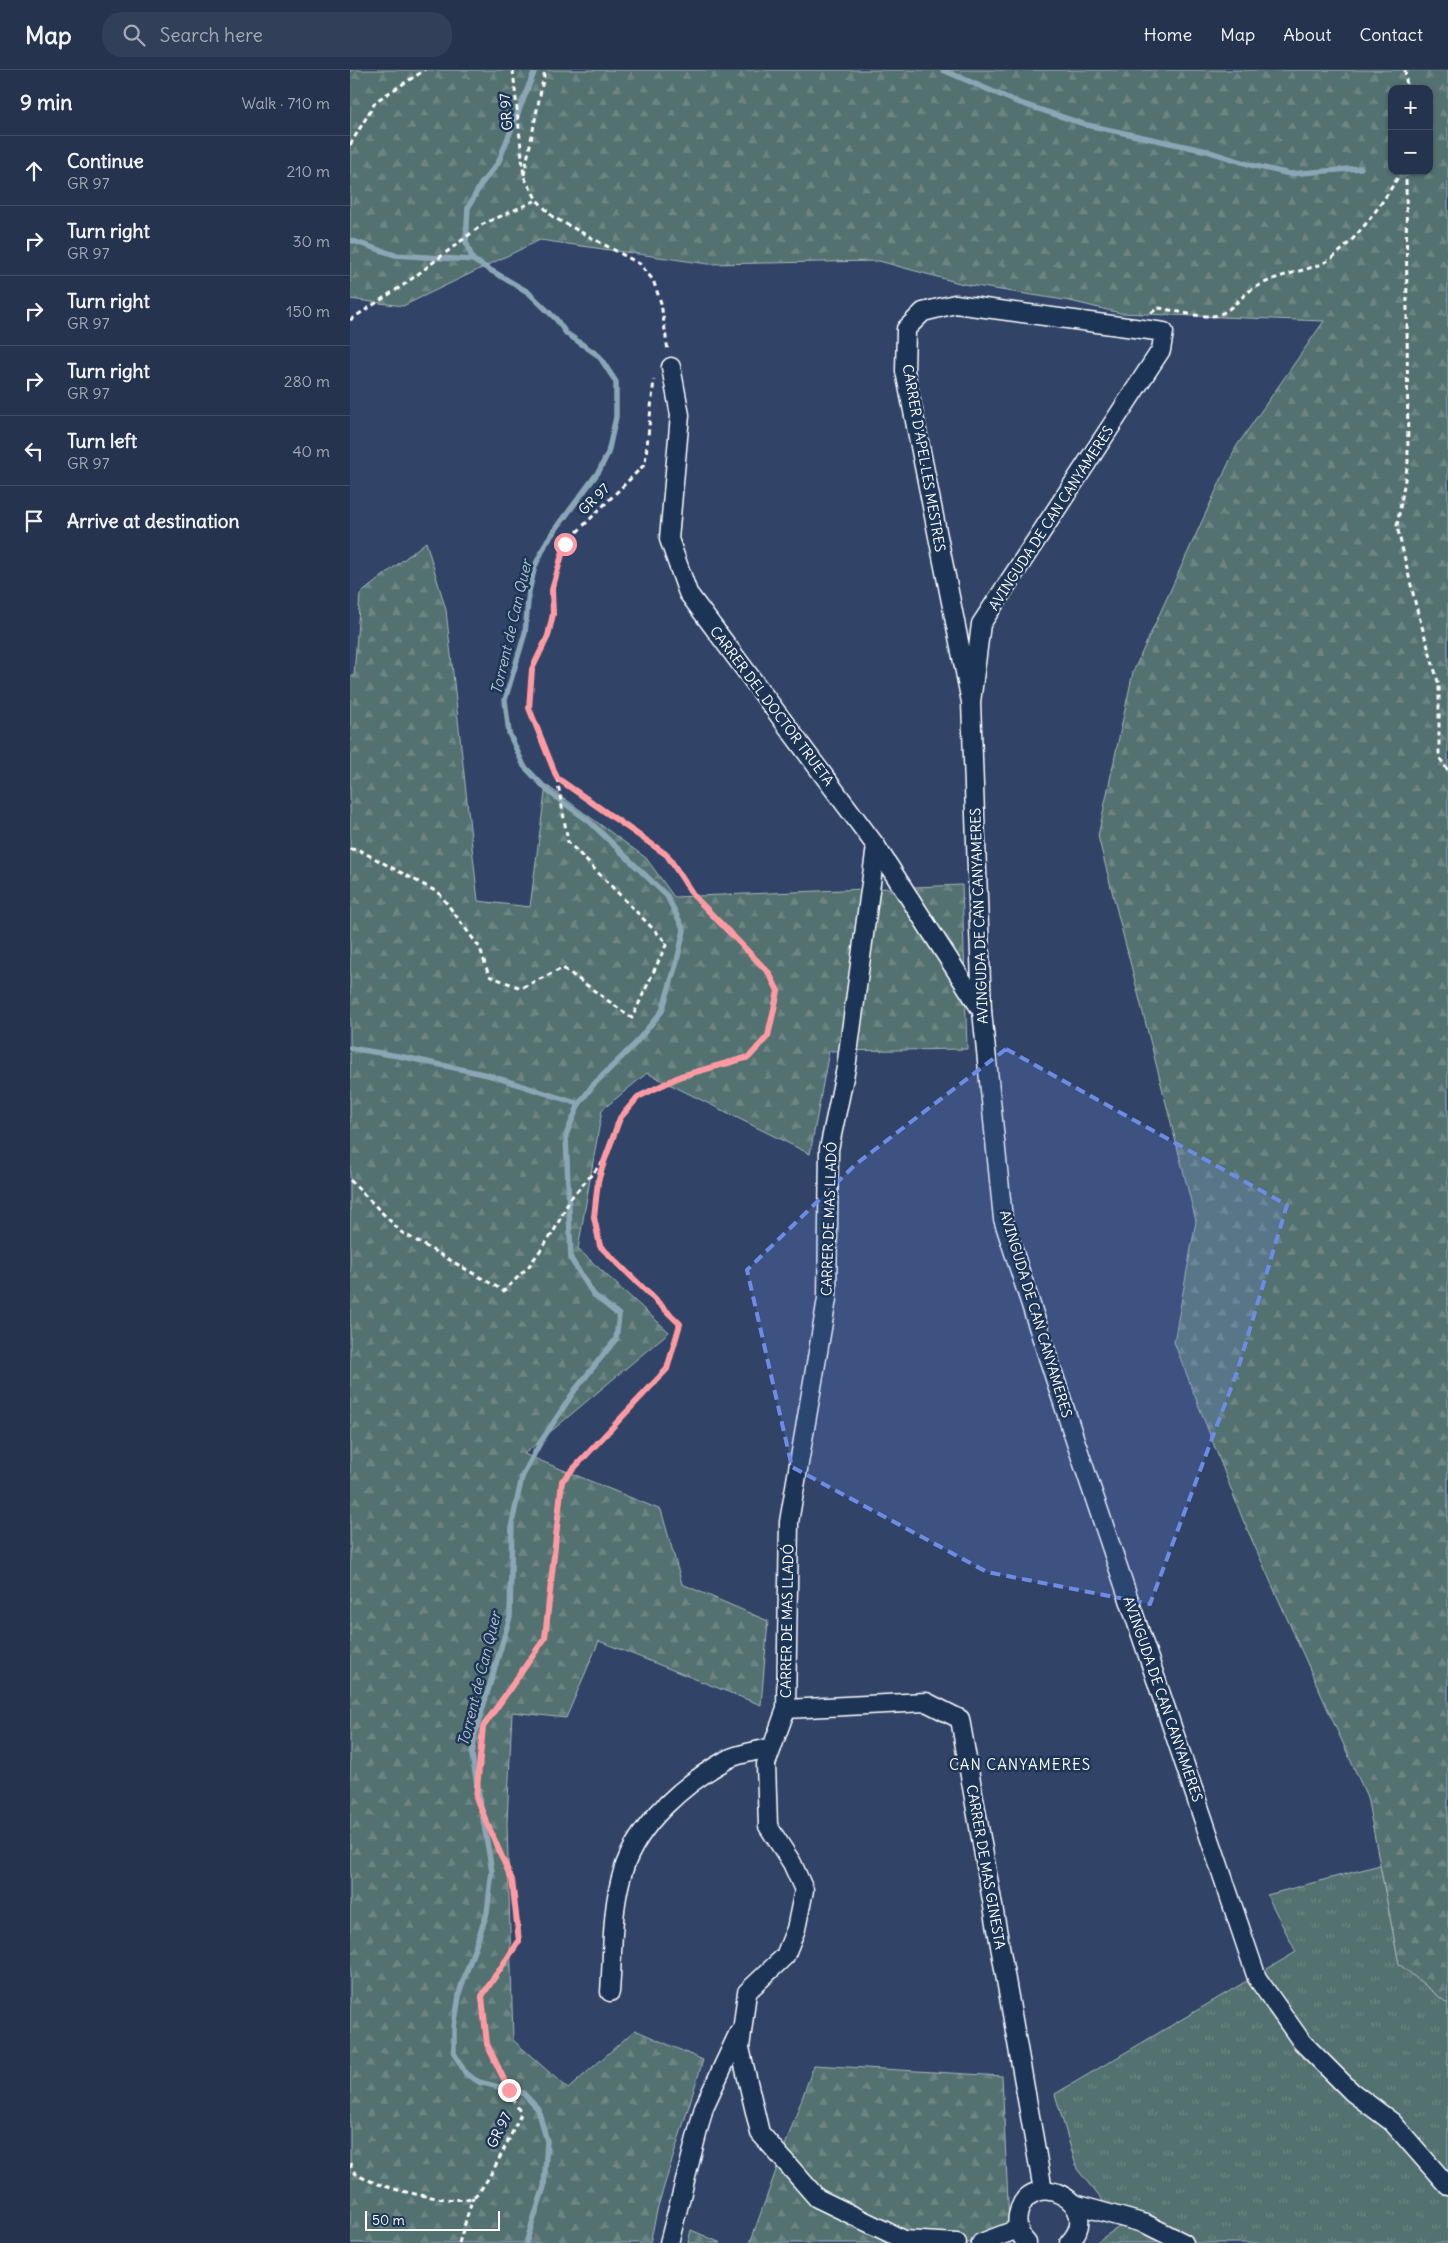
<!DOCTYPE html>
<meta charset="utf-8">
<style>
body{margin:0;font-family:Delius,sans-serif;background:#313f58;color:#f1f3f6}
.controls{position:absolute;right:15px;top:15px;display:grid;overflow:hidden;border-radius:10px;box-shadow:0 1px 4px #0004}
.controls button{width:45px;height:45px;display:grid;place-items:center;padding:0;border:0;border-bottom:1px solid #424e66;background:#25334e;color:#f1f3f6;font:25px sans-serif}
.scale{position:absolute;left:15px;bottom:12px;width:135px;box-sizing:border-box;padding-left:5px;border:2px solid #fff;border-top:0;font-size:14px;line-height:18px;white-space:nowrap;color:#fff;-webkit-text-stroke:4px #1d3557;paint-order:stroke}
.stop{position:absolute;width:15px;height:15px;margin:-11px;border:4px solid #ff9aa2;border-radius:50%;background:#fff}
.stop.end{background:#ff9aa2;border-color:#fff;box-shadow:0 1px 5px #0008}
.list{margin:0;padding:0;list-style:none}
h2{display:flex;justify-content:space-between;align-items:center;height:65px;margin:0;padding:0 20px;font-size:21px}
h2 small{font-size:16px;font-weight:400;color:#a3aab6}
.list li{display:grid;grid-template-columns:32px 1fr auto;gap:15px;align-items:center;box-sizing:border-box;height:70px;padding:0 20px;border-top:1px solid #424e66}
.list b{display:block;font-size:19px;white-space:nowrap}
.list p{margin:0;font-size:16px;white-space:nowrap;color:#a3aab6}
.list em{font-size:16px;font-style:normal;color:#a3aab6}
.icon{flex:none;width:28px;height:28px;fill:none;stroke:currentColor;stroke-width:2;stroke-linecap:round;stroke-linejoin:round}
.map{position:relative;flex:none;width:1098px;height:2173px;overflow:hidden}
header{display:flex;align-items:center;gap:30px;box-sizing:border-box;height:70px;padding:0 25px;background:#25334e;border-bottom:1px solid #424e66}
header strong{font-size:24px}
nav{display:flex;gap:28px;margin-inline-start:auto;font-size:18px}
.search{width:350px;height:45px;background:#313f58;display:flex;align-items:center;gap:12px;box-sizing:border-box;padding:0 18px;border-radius:20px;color:#a3aab6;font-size:19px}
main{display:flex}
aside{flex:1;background:#25334e}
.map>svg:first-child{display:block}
.grass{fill:url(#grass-tufts);stroke:#a9b8b8}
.forest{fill:url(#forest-firs);stroke:#a9b8b8;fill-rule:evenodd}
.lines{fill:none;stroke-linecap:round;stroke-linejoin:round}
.stream{stroke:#8ba6b4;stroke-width:5.5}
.minor-casing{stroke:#fff;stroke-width:21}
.path{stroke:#fff;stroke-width:3;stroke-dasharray:5 4;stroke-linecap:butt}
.minor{stroke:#1d3557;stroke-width:18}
.route{stroke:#ff9aa2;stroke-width:6}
.marked{fill:#6c8ce6;fill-opacity:0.2;stroke:#6c8ce6;stroke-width:4;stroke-dasharray:10 6;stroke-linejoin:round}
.labels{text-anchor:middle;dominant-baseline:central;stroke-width:5;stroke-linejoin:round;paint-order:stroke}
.street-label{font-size:14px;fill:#fff;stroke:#1d3557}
.water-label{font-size:15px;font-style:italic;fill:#b2c3cd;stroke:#1d3557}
.neighbourhood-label{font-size:15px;letter-spacing:1px;fill:#fff;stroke:#1d3557}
</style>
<header>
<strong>Map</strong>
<div class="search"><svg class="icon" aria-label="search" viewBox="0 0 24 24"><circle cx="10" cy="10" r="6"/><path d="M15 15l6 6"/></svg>Search here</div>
<nav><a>Home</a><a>Map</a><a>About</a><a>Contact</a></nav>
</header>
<main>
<aside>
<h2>9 min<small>Walk · 710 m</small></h2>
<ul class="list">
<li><svg class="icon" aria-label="ahead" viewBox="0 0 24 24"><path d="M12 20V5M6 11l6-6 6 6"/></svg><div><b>Continue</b><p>GR 97</p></div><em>210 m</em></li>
<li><svg class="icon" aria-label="right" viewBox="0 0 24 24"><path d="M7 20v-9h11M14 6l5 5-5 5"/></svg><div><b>Turn right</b><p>GR 97</p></div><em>30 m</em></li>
<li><svg class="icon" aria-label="right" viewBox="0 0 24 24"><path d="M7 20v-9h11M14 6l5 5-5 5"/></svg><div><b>Turn right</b><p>GR 97</p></div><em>150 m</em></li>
<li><svg class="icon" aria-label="right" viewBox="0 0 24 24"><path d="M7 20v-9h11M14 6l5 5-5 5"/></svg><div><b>Turn right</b><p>GR 97</p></div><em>280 m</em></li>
<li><svg class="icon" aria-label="left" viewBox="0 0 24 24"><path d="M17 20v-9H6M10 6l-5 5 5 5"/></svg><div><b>Turn left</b><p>GR 97</p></div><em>40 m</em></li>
<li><svg class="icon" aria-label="arrive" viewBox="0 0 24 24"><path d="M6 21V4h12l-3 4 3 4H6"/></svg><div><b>Arrive at destination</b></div></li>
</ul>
</aside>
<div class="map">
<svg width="1098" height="2173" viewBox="0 0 1098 2173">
<defs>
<pattern id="grass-tufts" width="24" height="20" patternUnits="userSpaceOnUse" patternTransform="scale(1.25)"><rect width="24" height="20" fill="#537170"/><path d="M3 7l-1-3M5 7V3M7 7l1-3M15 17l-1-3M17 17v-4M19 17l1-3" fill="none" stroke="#6d8685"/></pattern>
<pattern id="forest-firs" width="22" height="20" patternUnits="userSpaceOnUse" patternTransform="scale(1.25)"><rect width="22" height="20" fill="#537170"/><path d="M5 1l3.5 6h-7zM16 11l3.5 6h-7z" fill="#6d8685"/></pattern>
</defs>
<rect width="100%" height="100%" fill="#314468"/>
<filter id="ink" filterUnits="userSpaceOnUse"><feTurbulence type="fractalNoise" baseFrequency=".02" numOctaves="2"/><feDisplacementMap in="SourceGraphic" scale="10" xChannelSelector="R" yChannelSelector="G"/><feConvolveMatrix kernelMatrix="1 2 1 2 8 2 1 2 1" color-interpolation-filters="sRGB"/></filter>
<g filter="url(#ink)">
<path class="grass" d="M1030 1795 1049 1894 1098 1934V2173H745L772 2155 727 2099 705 2024 946 1882 917 1825Z"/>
<g class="forest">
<path d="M0 0H1098V1934L1049 1894 1017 1727 893 1450 824 1272 846 1151 748 766 783 602 886 377 974 251 770 243 720 231 613 214 529 191 358 194 190 170 53 236 0 229ZM1042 19H1079V101H1042Z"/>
<path d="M76 472 96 540 128 831 180 837 196 715 296 788 324 827 612 815 617 979 479 981 460 1084 297 1003 252 1040 228 1179 319 1262 174 1384 311 1440 332 1514 418 1551 411 1635 249 1571 216 1648 162 1642 157 1753 163 1970 218 2019 285 1960 353 1990 308 2136 300 2173H0V606H4L10 524Z"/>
<path d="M464 1995 652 2006 660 2173H400Z"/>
<path d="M341 2160 371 2173H338Z"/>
</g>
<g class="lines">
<g class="stream">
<path d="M593 0 667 32 737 55 857 81 901 95 940 104 1011 98"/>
<path d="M0 170 45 185 123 190"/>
<path d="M0 978 54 987 138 1005 229 1034"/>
<path d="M176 2173 194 2117 197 2071 188 2039 173 2023 129 2012 116 2004 104 1983V1957L110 1920 137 1843 142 1801 122 1685 125 1664 160 1547 162 1453 172 1407 190 1373 225 1320 266 1269 269 1245 244 1225 221 1189 216 1065 229 1034 243 1015 284 975 312 941 327 891 334 860 317 826 239 751 199 722 174 696 159 663 155 630 175 563 179 521 185 496 197 471 249 401 258 383 266 347V312L249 286 216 263 206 249 178 222 123 190 116 172 118 138 131 114 148 93 185 0"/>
</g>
<g class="minor-casing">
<g id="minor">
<path d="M321 297 330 345 319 469 338 523 526 776 632 941"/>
<path d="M621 632 555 301 556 259 573 242 605 234 814 262 811 280 631 554 621 632 632 941 653 1149 725 1370 907 1908 952 1972 1002 2022 1042 2052 1098 2116"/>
<path d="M526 776 496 998 479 1079 477 1229 439 1452 436 1639 416 1694 418 1756 442 1793 454 1820 446 1859 435 1886 397 1922 390 1978 410 2063 467 2128 554 2170 607 2173"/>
<path d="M436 1639 576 1632 610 1649 693 2120"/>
<path d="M260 1922C263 1883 261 1839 273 1801 288 1753 335 1713 378 1689 390 1683 409 1681 422 1677"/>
<path d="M724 2134 796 2154 834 2173"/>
<path d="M319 2173 354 2037 389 1962"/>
<path d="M631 2173 668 2159"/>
<path d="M677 2173C670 2166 666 2156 668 2145 678 2094 757 2133 719 2173"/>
</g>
</g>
<g class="path">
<path d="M163 0 174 107 187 130 203 147 290 194 303 210 311 233 318 281"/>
<path d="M1055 0 1057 19"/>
<path d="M0 75 26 31 75 0"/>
<path d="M1056 101 1058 392 1047 456 1066 536 1089 615V687L1098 701"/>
<path d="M174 105 195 0"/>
<path d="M801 243 808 238C825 240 844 247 861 246 877 246 888 229 901 220 923 206 946 203 969 195 997 185 1038 127 1051 101"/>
<path d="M0 250 55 214 133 154 187 130"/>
<path d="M0 779 9 780 89 823 130 878 139 906 171 918 213 898 282 948 317 873 218 772 207 708"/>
<path d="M0 1110 51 1162 154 1221 179 1196 203 1163 220 1129 252 1093"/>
<path d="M0 2093C1 2096 2 2100 5 2103 20 2116 106 2137 123 2127 137 2119 163 2060 171 2044L137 1975 131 1926 169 1871 162 1810 126 1728 133 1657 195 1568 212 1411 317 1299 330 1254 250 1176 244 1147 248 1111 254 1092 270 1048 288 1027 331 1006 399 987 418 966 428 921 419 903 344 826 317 785 207 708 179 638 182 599 198 566 203 544 202 520 215 474 295 394 304 310"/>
<path d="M109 2173 123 2127"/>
</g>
<use href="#minor" class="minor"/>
</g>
</g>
<g class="lines" filter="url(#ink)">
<path class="route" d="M159 2020 137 1974 132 1926 169 1871 162 1810 126 1728 133 1657 195 1568 212 1411 317 1299 330 1254 250 1176 244 1147 248 1111 254 1092 270 1048 288 1027 331 1006 399 987 418 966 428 921 419 903 344 826 317 785 207 708 179 638 182 599 198 566 203 544 202 520 215 474"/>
</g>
<path class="marked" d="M656 979 937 1135 887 1302 800 1534 637 1502 442 1397 397 1200 506 1094Z"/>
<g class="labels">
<g class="street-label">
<text transform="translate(156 42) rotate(-95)">GR 97</text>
<text transform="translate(574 388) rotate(80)">CARRER D'APEL·LES MESTRES</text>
<text transform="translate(244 429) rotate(-45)">GR 97</text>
<text transform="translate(701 448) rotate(-57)">AVINGUDA DE CAN CANYAMERES</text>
<text transform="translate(422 636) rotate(53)">CARRER DEL DOCTOR TRUETA</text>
<text transform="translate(629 846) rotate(-92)">AVINGUDA DE CAN CANYAMERES</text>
<text transform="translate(479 1149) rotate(-88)">CARRER DE MAS LLADÓ</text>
<text transform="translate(686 1244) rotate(73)">AVINGUDA DE CAN CANYAMERES</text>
<text transform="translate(437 1551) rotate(-89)">CARRER DE MAS LLADÓ</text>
<text transform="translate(813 1629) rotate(71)">AVINGUDA DE CAN CANYAMERES</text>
<text transform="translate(636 1797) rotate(80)">CARRER DE MAS GINESTA</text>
<text transform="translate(149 2060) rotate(-64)">GR 97</text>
</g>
<g class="water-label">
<text transform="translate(161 557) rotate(-77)">Torrent de Can Quer</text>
<text transform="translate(129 1609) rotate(-76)">Torrent de Can Quer</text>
</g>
<g class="neighbourhood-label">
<text x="670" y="1694">CAN CANYAMERES</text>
</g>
</g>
</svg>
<div class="controls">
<button>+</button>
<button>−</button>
</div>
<div class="scale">50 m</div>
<div class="stop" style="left:215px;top:474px"></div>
<div class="stop end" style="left:159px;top:2020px"></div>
</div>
</main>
